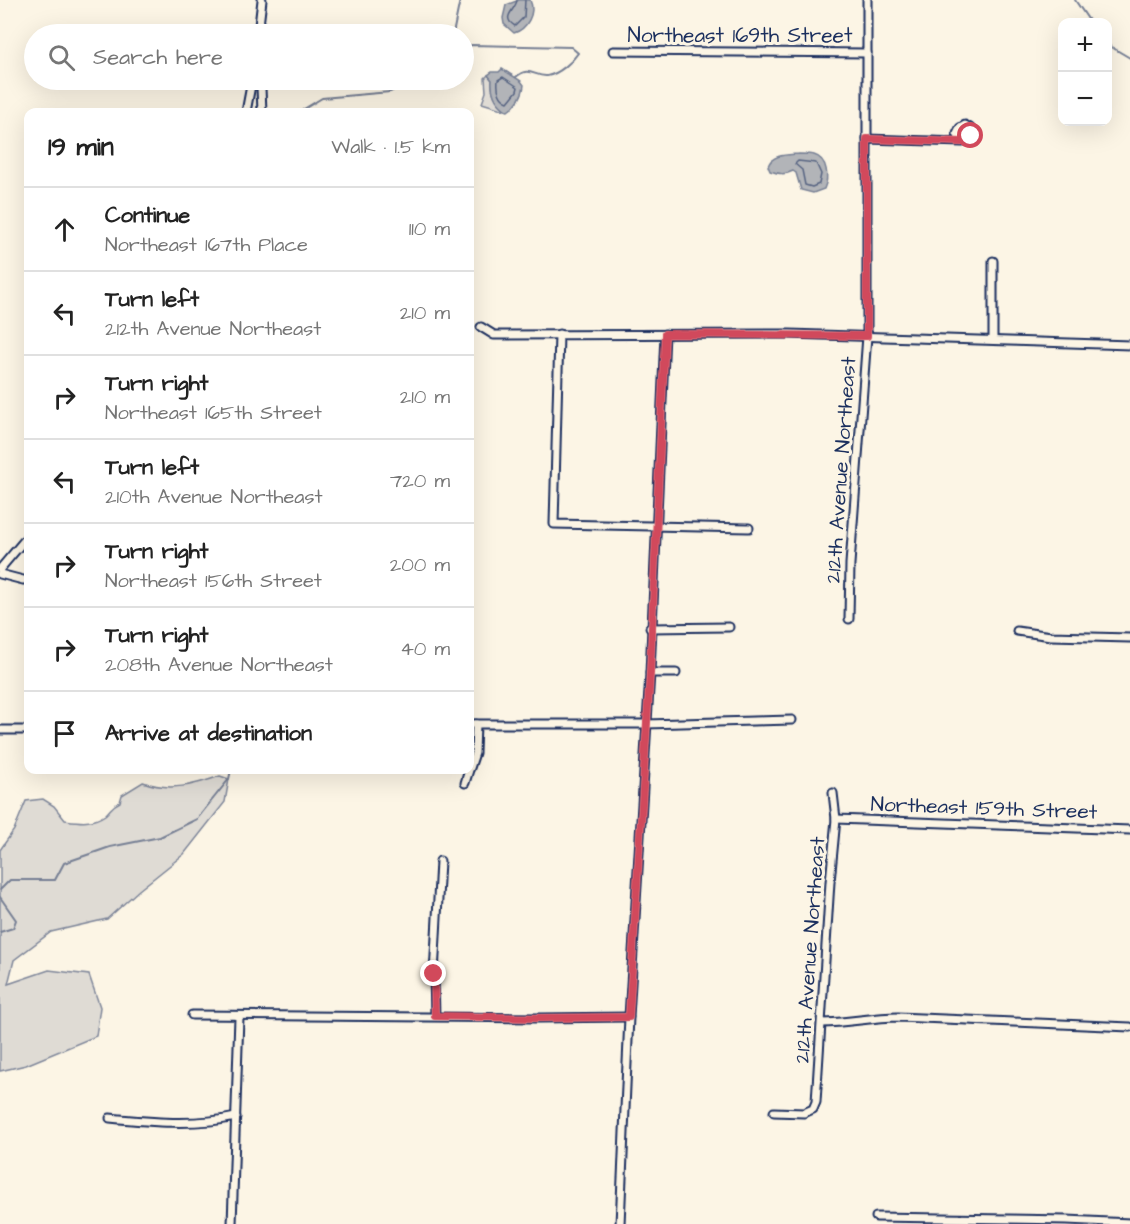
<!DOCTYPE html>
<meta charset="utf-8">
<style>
body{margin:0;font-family:"Architects Daughter",sans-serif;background:#f2f2f2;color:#222}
.controls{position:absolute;right:18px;top:18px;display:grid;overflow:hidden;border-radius:12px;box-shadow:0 6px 24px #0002}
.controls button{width:54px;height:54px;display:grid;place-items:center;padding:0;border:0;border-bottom:2px solid #e0e0e0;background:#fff;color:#222;font:30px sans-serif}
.stop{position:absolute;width:18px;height:18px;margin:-14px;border:4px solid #d1495b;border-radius:50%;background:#fff}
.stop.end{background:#d1495b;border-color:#fff;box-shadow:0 2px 6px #0008}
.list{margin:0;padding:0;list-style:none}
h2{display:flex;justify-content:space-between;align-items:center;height:78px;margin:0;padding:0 24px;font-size:26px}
h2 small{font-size:20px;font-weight:400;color:#767676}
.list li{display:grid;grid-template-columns:39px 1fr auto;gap:18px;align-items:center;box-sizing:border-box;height:84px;padding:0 24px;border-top:2px solid #e0e0e0}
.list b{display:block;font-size:22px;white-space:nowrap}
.list p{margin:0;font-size:20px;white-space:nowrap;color:#767676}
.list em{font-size:20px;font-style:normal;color:#767676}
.icon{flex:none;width:33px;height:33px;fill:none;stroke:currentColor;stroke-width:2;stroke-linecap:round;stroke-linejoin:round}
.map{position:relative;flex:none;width:1130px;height:1224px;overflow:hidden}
.search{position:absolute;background:#fff;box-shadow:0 6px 24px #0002;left:24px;top:24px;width:450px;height:66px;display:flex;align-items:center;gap:15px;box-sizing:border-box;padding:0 21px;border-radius:33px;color:#767676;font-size:22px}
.panel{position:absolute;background:#fff;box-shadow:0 6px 24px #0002;left:24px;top:108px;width:450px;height:666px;border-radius:12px}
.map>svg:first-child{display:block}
.green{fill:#dfdbd4;stroke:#7d8599;stroke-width:1.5}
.water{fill:#b2b4b8;stroke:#767f94;stroke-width:1.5}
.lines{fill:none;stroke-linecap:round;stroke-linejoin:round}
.shore{stroke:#576482;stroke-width:1.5}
.stream{stroke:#767f94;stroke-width:2}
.minor-casing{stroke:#1b2f5e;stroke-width:11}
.minor{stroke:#fcf5e5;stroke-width:7}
.route{stroke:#d1495b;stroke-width:8}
.labels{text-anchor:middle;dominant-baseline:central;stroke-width:6;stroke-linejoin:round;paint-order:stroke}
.street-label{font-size:21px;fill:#1b2f5e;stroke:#fcf5e5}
</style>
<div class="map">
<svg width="1130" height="1224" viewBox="0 0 1130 1224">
<rect width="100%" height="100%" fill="#fcf5e5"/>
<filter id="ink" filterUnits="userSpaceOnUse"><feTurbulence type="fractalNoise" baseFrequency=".0167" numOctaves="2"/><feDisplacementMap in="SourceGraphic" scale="12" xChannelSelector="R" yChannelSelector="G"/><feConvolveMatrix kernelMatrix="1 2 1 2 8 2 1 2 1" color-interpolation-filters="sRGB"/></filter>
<g filter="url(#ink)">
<g class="green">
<path d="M488 75 492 80C491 94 496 100 505 110L482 103 486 92 485 78Z"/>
<path d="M220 776 229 779 225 802 184 854 139 890 107 919 51 932 14 960 8 984 49 970 89 975 100 1007 96 1036 26 1065 0 1071V850L14 830 26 801 43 799 54 806 65 820C80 822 92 824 105 815 112 809 111 806 120 802L122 795 143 782C170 792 195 785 220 776Z"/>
</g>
<g class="water">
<path d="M519 0H530C536 13 527 29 514 33L504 24 503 18 506 5Z"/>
<path d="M502 69 521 81 524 85C523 95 517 105 508 111 496 104 491 94 492 80L488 75 492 72H499Z"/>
<path d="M799 154C804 154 810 154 814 155 828 159 829 178 824 189L813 193 801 190 796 173 793 171C785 175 779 174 770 171L768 166C772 154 788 155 799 154Z"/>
</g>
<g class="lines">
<g class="shore">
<path d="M517 0C516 10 500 17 515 26L524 17 525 0"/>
<path d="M503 77 518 87 517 91 508 102C499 99 497 89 498 80Z"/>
<path d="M798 161 816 163 821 174 819 184 812 187 805 185 802 170 795 164Z"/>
</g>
<g class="stream">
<path d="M1075 0 1090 22"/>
<path d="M453 34 460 0"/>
<path d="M1108 45 1130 58"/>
<path d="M464 47 472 45 571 47 578 53C572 62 559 74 547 76 534 77 529 65 516 77"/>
<path d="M299 112 322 98 390 92 412 80"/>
<path d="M0 890 10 880H55L64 863 110 847 160 837 197 819 229 779 231 770"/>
<path d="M0 897 16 920 13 928 0 932"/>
</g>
<g class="minor-casing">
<g id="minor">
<path d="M258 34 262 0"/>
<path d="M613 51 867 53"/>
<path d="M259 80 261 88 262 112"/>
<path d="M246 112 252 80"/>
<path d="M867 139 962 142 971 136 970 128 965 125 960 128 957 134 962 142"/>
<path d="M993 261V340"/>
<path d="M481 327 494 335 790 334 1130 345"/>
<path d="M559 334 554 524 749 528"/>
<path d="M0 569 28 536"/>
<path d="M0 574 23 580H28"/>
<path d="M849 619 850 564 867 336V0"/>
<path d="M650 628 729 627"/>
<path d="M1017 631 1051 636 1130 638"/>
<path d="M650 673H676"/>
<path d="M470 724H646L792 720"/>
<path d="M0 730H28"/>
<path d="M470 768 475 753 476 724"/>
<path d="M465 783 469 770"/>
<path d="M836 819 1130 830"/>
<path d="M192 1015 540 1018 629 1017"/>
<path d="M435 1016 434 974 440 861"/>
<path d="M822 1023C848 1023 872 1017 898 1017L1130 1027"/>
<path d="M774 1112 804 1113 813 1109 816 1102 830 882 836 819 833 793"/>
<path d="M110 1118C150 1122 195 1126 236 1117"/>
<path d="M876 1217 1067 1220 1130 1223"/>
<path d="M232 1224 239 1017"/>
<path d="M620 1224 629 1017 650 673 665 334"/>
</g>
</g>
<use href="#minor" class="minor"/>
</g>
</g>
<g class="lines" filter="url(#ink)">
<path class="route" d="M434 974 435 1016 540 1018 629 1017 650 673 665 334 867 336V139L962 142 971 136"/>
</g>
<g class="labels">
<g class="street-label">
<text x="740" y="35">Northeast 169th Street</text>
<text transform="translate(841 470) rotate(-86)">212th Avenue Northeast</text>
<text transform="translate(984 808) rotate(2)">Northeast 159th Street</text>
<text transform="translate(810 950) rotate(-86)">212th Avenue Northeast</text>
</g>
</g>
</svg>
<div class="controls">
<button>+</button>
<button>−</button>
</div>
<div class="stop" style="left:971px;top:136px"></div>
<div class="stop end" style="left:434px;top:974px"></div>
<div class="search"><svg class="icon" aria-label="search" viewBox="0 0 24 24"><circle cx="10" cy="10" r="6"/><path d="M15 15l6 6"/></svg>Search here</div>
<section class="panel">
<h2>19 min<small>Walk · 1.5 km</small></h2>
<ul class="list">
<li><svg class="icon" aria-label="ahead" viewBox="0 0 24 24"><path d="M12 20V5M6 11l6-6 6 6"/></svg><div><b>Continue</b><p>Northeast 167th Place</p></div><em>110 m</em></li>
<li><svg class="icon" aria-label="left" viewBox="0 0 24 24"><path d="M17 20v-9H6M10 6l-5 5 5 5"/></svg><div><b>Turn left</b><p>212th Avenue Northeast</p></div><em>210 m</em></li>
<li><svg class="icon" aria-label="right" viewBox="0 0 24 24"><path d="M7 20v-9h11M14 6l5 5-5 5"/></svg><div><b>Turn right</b><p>Northeast 165th Street</p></div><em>210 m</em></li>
<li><svg class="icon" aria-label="left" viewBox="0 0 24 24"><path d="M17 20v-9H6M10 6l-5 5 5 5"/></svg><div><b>Turn left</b><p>210th Avenue Northeast</p></div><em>720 m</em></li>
<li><svg class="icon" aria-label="right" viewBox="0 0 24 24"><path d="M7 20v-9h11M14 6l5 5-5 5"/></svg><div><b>Turn right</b><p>Northeast 156th Street</p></div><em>200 m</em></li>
<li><svg class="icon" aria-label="right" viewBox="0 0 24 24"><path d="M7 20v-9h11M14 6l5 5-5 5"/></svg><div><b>Turn right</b><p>208th Avenue Northeast</p></div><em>40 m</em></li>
<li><svg class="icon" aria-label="arrive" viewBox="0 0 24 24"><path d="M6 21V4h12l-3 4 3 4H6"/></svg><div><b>Arrive at destination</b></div></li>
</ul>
</section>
</div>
